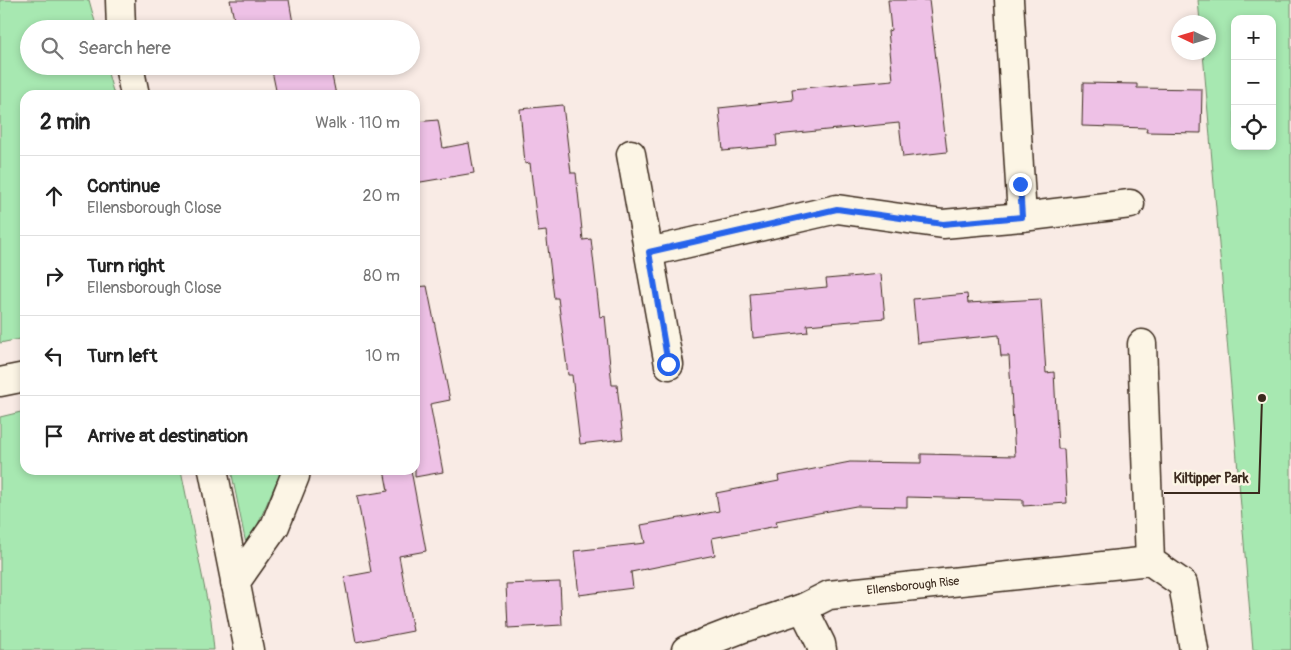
<!DOCTYPE html>
<meta charset="utf-8">
<style>
body{margin:0;font-family:Pangolin,sans-serif;background:#f6f6f6;color:#222}
.controls{position:absolute;right:15px;top:15px;display:grid;overflow:hidden;border-radius:10px;box-shadow:0 2px 8px #0003}
.controls button{width:45px;height:45px;display:grid;place-items:center;padding:0;border:0;border-bottom:1px solid #e0e0e0;background:#fff;color:#222;font:25px sans-serif}
.compass{position:absolute;left:1171px;top:15px;width:45px;height:45px;border-radius:50%;background:#fff;box-shadow:0 2px 8px #0003;rotate:274deg}
.stop{position:absolute;width:15px;height:15px;margin:-11px;border:4px solid #2563eb;border-radius:50%;background:#fff}
.stop.end{background:#2563eb;border-color:#fff;box-shadow:0 1px 5px #0008}
.list{margin:0;padding:0;list-style:none}
h2{display:flex;justify-content:space-between;align-items:center;height:65px;margin:0;padding:0 20px;font-size:21px}
h2 small{font-size:16px;font-weight:400;color:#767676}
.list li{display:grid;grid-template-columns:32px 1fr auto;gap:15px;align-items:center;box-sizing:border-box;height:80px;padding:0 20px;border-top:1px solid #e0e0e0}
.list b{display:block;font-size:19px;white-space:nowrap}
.list p{margin:0;font-size:16px;white-space:nowrap;color:#767676}
.list em{font-size:16px;font-style:normal;color:#767676}
.icon{flex:none;width:28px;height:28px;fill:none;stroke:currentColor;stroke-width:2;stroke-linecap:round;stroke-linejoin:round}
.map{position:relative;flex:none;width:1291px;height:650px;overflow:hidden}
.search{position:absolute;background:#fff;box-shadow:0 2px 8px #0003;left:20px;top:20px;width:400px;height:55px;display:flex;align-items:center;gap:12px;box-sizing:border-box;padding:0 18px;border-radius:28px;color:#767676;font-size:19px}
.panel{position:absolute;background:#fff;box-shadow:0 2px 8px #0003;left:20px;top:90px;width:400px;height:385px;border-radius:15px}
.map>svg:first-child{display:block}
.green{fill:#a7e8b1;stroke:#718968;fill-rule:evenodd}
.building{fill:#eec1e6;stroke:#3b2a1e}
.lines{fill:none;stroke-linecap:round;stroke-linejoin:round}
.minor-casing{stroke:#3b2a1e;stroke-width:31}
.minor{stroke:#fcf5e5;stroke-width:28}
.route{stroke:#2563eb;stroke-width:6}
.labels{text-anchor:middle;dominant-baseline:central;stroke-width:5;stroke-linejoin:round;paint-order:stroke}
.street-label{font-size:12px;fill:#3b2a1e;stroke:#fcf5e5}
.leader{fill:none;stroke:#3b2a1e;stroke-width:2}
.callout-dot{fill:#3b2a1e;stroke:#fcf5e5;stroke-width:2}
.callout-label{font-size:14px;text-anchor:middle;font-weight:bold;fill:#3b2a1e;stroke:#fcf5e5;stroke-width:5;stroke-linejoin:round;paint-order:stroke}
</style>
<div class="map">
<svg width="1291" height="650" viewBox="0 0 1291 650">
<rect width="100%" height="100%" fill="#f9ebe5"/>
<filter id="ink" filterUnits="userSpaceOnUse"><feTurbulence type="fractalNoise" baseFrequency=".02" numOctaves="2"/><feDisplacementMap in="SourceGraphic" scale="10" xChannelSelector="R" yChannelSelector="G"/><feConvolveMatrix kernelMatrix="1 2 1 2 8 2 1 2 1" color-interpolation-filters="sRGB"/></filter>
<g filter="url(#ink)">
<g class="green">
<path d="M0 0H89L97 29H29V66H106L114 95H25V338L0 343Z"/>
<path d="M1198 0H1291V650H1253L1203 53 1208 52V22H1200ZM1235 19H1272V146H1235Z"/>
<path d="M25 411V470H181L211 620 214 650H0V417Z"/>
<path d="M231 470H280L279 476 247 549Z"/>
</g>
<g class="building">
<path d="M230 0H289L294 29H236Z"/>
<path d="M888 0H929L947 152 903 157 899 123 776 135 777 146 723 151 719 108 793 100 792 89 893 80 888 31 891 30Z"/>
<path d="M271 66H330L336 95H277Z"/>
<path d="M1083 83 1137 84V88L1202 89 1201 133 1146 132 1147 128 1082 126Z"/>
<path d="M563 105 571 173H576L583 240 591 239 600 317 605 316 612 385H617L623 439 580 444 572 375H568L558 298H554L546 231 538 232 530 163 525 164 520 109Z"/>
<path d="M438 120 443 148 469 143 474 173 415 183V122Z"/>
<path d="M881 274 885 318 807 325 808 332 753 338 750 294 827 287 826 279Z"/>
<path d="M427 286 450 400 430 404 443 472 415 477V287Z"/>
<path d="M967 294 968 303 1041 299 1046 373 1054 372 1058 449H1064L1067 503 1023 506V500L907 497V507L856 506 813 514 776 521 777 526 712 538 715 555 631 572 633 588 579 595 574 551 645 543 641 525 719 511 716 493 779 481 778 476 850 462 921 463V454L1015 456 1009 356H1001L999 335 917 343 913 299Z"/>
<path d="M384 470H411L426 551 399 556 413 631 356 642 344 577 371 572 357 496 388 491Z"/>
<path d="M560 582 562 625 508 628 506 584Z"/>
</g>
<g class="lines">
<g class="minor-casing">
<g id="minor">
<path d="M120 0 121 29"/>
<path d="M1009 0 1022 217"/>
<path d="M129 66 135 95"/>
<path d="M631 154 669 365"/>
<path d="M649 252 837 209 943 224 1022 217 1130 204"/>
<path d="M1142 344 1150 561 1183 584 1194 650"/>
<path d="M0 382 25 377"/>
<path d="M213 470 249 650"/>
<path d="M235 583 275 526 295 476 296 470"/>
<path d="M803 608 821 644 822 650"/>
<path d="M686 650 743 628 803 608 829 595 1150 561"/>
</g>
</g>
<use href="#minor" class="minor"/>
</g>
</g>
<g class="lines" filter="url(#ink)">
<path class="route" d="M668 364 649 252 837 209 943 224 1022 217 1020 184"/>
</g>
<g class="labels">
<g class="street-label">
<text transform="translate(913 586) rotate(-6)">Ellensborough Rise</text>
</g>
</g>
<path class="leader" d="M1262 398L1259 493H1164"/>
<circle class="callout-dot" cx="1262" cy="398" r="5"/>
<g class="callout-label">
<text x="1211" y="483">Kiltipper Park</text>
</g>
</svg>
<div class="controls">
<button>+</button>
<button>−</button>
<button><svg class="icon" aria-label="locate" viewBox="0 0 24 24"><circle cx="12" cy="12" r="6"/><path d="M12 2v4M12 18v4M2 12h4M18 12h4"/></svg></button>
</div>
<svg class="compass" viewBox="-18 -18 36 36"><path d="M0-13l5 13h-10z" fill="#e53935"/><path d="M0 13l5-13h-10z" fill="#767676"/></svg>
<div class="stop" style="left:668px;top:364px"></div>
<div class="stop end" style="left:1020px;top:184px"></div>
<div class="search"><svg class="icon" aria-label="search" viewBox="0 0 24 24"><circle cx="10" cy="10" r="6"/><path d="M15 15l6 6"/></svg>Search here</div>
<section class="panel">
<h2>2 min<small>Walk · 110 m</small></h2>
<ul class="list">
<li><svg class="icon" aria-label="ahead" viewBox="0 0 24 24"><path d="M12 20V5M6 11l6-6 6 6"/></svg><div><b>Continue</b><p>Ellensborough Close</p></div><em>20 m</em></li>
<li><svg class="icon" aria-label="right" viewBox="0 0 24 24"><path d="M7 20v-9h11M14 6l5 5-5 5"/></svg><div><b>Turn right</b><p>Ellensborough Close</p></div><em>80 m</em></li>
<li><svg class="icon" aria-label="left" viewBox="0 0 24 24"><path d="M17 20v-9H6M10 6l-5 5 5 5"/></svg><div><b>Turn left</b></div><em>10 m</em></li>
<li><svg class="icon" aria-label="arrive" viewBox="0 0 24 24"><path d="M6 21V4h12l-3 4 3 4H6"/></svg><div><b>Arrive at destination</b></div></li>
</ul>
</section>
</div>
